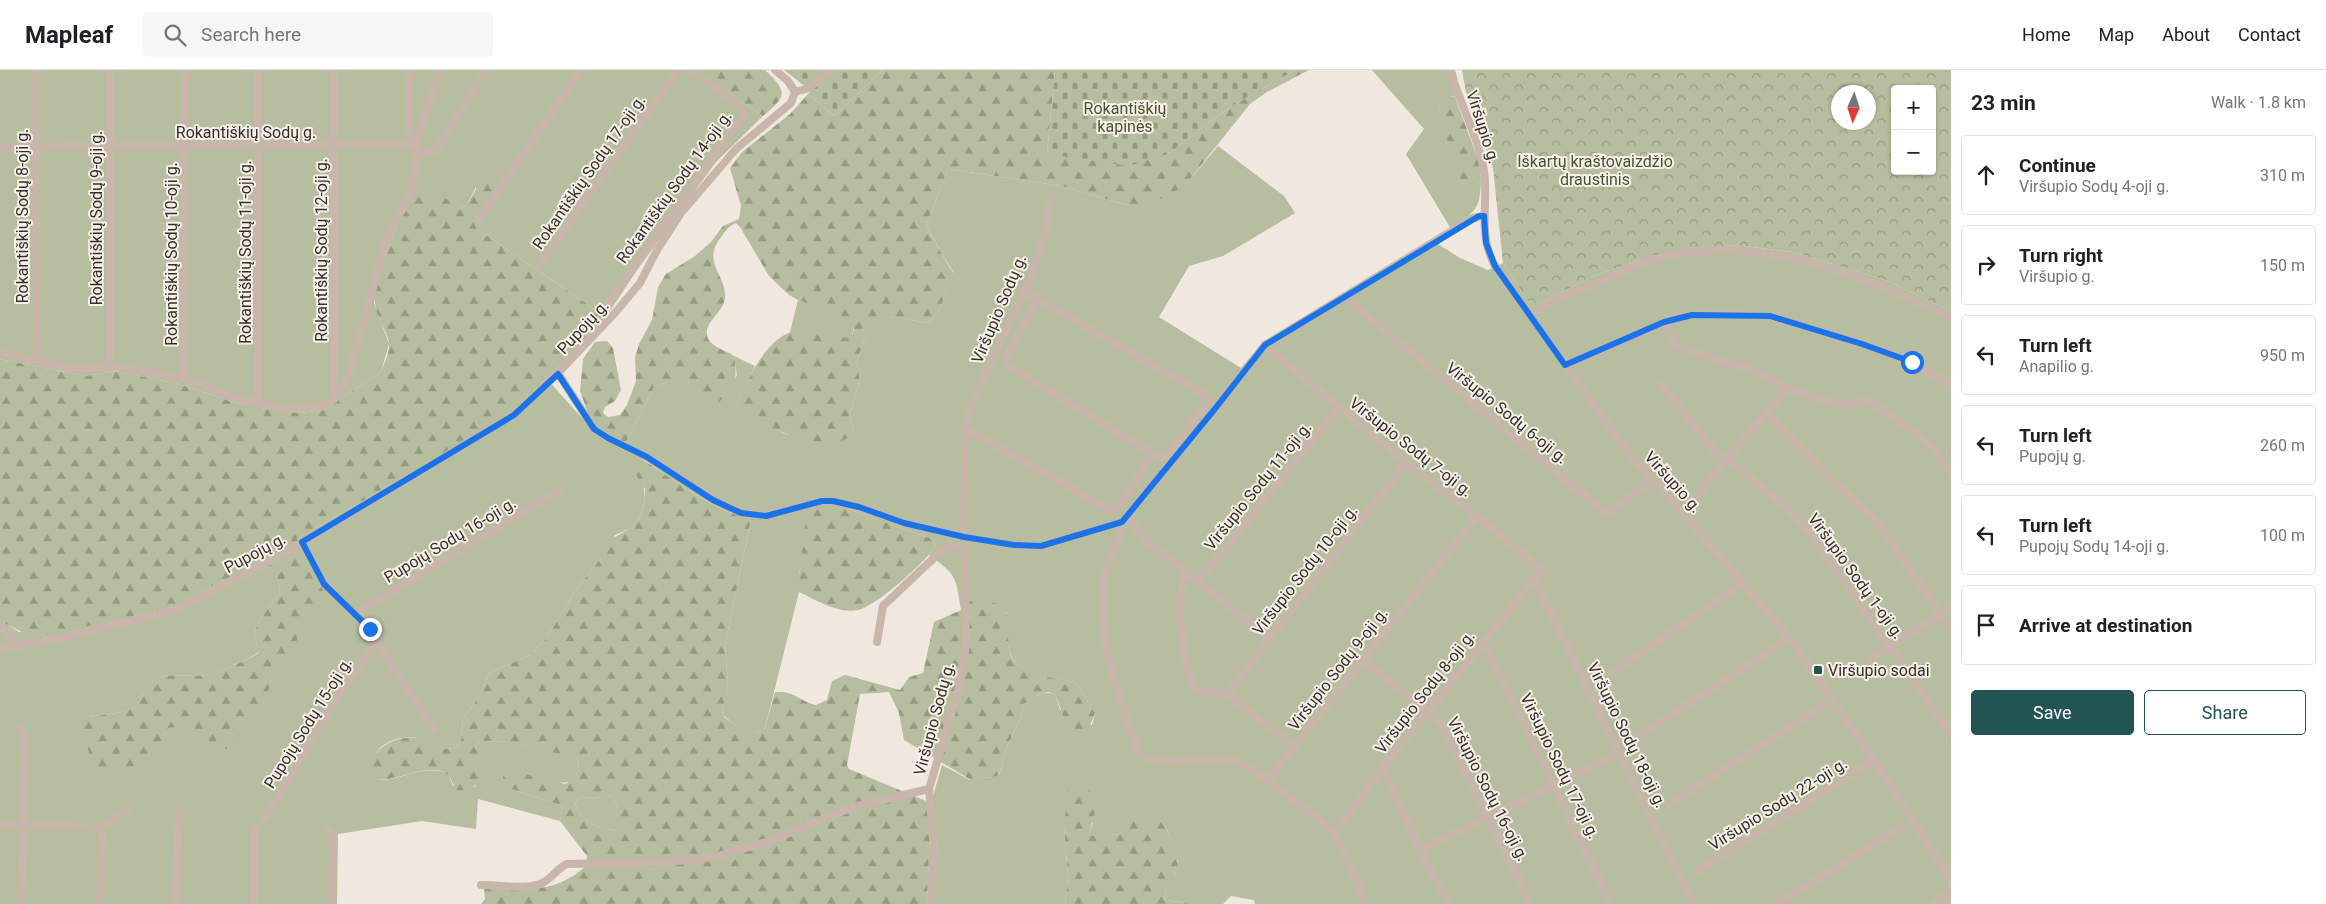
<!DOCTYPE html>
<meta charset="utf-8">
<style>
body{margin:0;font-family:Roboto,sans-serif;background:#f6f6f6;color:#202124}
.controls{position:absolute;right:15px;top:15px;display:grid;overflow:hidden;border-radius:5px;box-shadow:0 1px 4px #0004}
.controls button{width:45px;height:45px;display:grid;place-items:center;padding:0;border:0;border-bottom:1px solid #e0e0e0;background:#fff;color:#202124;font:25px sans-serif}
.compass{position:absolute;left:1831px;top:15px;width:45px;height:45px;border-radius:50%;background:#fff;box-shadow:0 1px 4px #0004;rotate:183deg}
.stop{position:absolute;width:15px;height:15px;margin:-11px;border:4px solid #1a73e8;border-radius:50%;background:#fff}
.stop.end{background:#1a73e8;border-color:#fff;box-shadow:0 1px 5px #0008}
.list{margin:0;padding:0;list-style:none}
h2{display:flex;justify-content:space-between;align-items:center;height:65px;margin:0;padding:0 20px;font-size:21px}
h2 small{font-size:16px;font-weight:400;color:#757577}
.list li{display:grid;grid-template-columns:32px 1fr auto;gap:15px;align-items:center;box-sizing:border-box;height:80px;margin:0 10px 10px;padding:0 10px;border:1px solid #e0e0e0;border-radius:5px}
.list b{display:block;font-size:19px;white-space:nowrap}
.list p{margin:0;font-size:16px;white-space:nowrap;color:#757577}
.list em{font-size:16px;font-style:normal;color:#757577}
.actions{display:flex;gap:10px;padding:15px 20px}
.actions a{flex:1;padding:11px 0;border:1px solid #225454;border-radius:5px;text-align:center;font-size:18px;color:#225454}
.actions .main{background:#225454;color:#fff}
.icon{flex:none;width:28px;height:28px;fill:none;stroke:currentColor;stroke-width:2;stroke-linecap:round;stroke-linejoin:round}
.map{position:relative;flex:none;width:1951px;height:834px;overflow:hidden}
header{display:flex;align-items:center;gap:30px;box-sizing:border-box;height:70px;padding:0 25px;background:#fff;border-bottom:1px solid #e0e0e0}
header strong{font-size:24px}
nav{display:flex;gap:28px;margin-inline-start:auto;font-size:18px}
.search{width:350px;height:45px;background:#f6f6f6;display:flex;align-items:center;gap:12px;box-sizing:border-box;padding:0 18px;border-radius:5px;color:#757577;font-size:19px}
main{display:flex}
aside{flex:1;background:#fff}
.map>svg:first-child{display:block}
.green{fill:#b6be9f}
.forest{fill:url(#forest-firs);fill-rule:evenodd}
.cemetery{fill:url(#cemetery-stones)}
.park{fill:url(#park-crowns);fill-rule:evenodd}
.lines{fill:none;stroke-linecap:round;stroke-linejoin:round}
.minor{stroke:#c8b6ab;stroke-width:8}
.route{stroke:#1a73e8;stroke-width:6}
.poi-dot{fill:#225454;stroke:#f8f1ea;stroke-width:2}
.labels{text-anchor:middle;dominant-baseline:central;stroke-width:4;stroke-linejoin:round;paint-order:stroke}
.park-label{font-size:16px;fill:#47522f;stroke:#f8f1ea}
.street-label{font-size:16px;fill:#362d29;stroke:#f8f1ea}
.poi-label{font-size:16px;fill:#362d29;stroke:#f8f1ea;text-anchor:start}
</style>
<header>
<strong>Mapleaf</strong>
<div class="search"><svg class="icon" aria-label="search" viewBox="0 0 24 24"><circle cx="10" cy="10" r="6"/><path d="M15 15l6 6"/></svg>Search here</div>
<nav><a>Home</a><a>Map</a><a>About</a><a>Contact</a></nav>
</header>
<main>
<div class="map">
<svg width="1951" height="834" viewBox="0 0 1951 834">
<defs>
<pattern id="forest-firs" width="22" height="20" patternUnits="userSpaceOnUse" patternTransform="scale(1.25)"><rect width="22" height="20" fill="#b6be9f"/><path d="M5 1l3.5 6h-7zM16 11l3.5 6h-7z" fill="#959b82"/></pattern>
<pattern id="cemetery-stones" width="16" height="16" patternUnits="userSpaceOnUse" patternTransform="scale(1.25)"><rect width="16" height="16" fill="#b6be9f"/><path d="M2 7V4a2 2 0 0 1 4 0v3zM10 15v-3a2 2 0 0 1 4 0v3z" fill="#959b82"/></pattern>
<pattern id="park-crowns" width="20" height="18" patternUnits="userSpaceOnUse" patternTransform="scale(1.25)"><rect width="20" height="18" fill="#b6be9f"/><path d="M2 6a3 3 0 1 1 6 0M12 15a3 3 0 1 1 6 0" fill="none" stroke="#959b82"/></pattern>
</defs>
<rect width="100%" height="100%" fill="#f0e7de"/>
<g class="green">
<path d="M0 0H696L763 46 716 92 641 194 606 247 476 158 474 153 476 148V117L466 136 461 138 418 125 412 131 390 167 374 233 389 274 381 302 323 340 300 343 236 333 179 314 115 301 86 306 0 289Z"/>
<path d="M1372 0H1447L1455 27 1452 26 1440 34 1438 40 1463 114 1476 116 1481 110C1480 141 1475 141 1451 159L1406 84 1424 59Z"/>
<path d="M1218 76 1284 126 1295 143 1223 186 1189 196 1159 247 1241 298 1265 270 1271 274 1438 174 1460 188 1488 200 1503 193 1532 237 1591 207 1637 191 1692 179 1736 175 1793 182 1885 210 1951 241V834H1255L1254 830 1231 826 1223 834H1191L1167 830 1165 827 1166 814 1175 805 1178 792 1167 759 1163 754 1130 751 1120 764 1092 767 1089 764 1093 752 1064 758 1068 807 1065 834H927L931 733 942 695 970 710C980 706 992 709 999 705L1007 676 1020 650 1024 634C1032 626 1044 621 1055 624L1060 640 1092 655 1095 643 1075 612C1054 608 1017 607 1010 582 1006 570 1007 556 1007 543L971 530 961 540C956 507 957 505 929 485L936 476 932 469 851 440 837 438 817 440 799 503V522L765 658 755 663 747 664 724 646 722 641 728 616 725 575 751 449C711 440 675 410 641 388L645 431 639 448 631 458 615 465 601 488 578 517 545 570 530 585 489 603 480 625 463 649 461 672 458 676C443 683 435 674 421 669 407 664 382 670 375 685 372 692 372 701 370 708 395 717 421 691 448 704L453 716 474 717C489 700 477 694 476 676L480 671 510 672 576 687C581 694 577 707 571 712L505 717 560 735 562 740 560 751 478 729 476 759 422 751 338 764 337 834H0V550L19 562 171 538 260 490C275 498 278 507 280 523L258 552 254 564 259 582C243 591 225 601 207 605 192 608 175 603 161 607 141 612 147 629 134 637 126 643 100 645 89 647L154 684 169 657C184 653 206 672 221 679L323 520 297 469 487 358 548 310 581 347 589 346 625 374 654 317C686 303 691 315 718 332L737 305 734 286 755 296 734 340 786 364 820 372 854 362 849 346 860 311 857 291 864 270 877 249 896 247 927 253C940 248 948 215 953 202L926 156 948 99 1061 116 1134 137 1186 114Z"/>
<path d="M798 230C810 235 843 242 851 251 855 255 853 261 852 266L844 269 811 259 790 262Z"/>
<path d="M611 725 617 735 622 754 617 761C598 758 581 753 575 733L581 726 592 729Z"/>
</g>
<g class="forest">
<path d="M696 0H765C788 22 787 26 763 46Z"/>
<path d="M883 0H1055L1047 84H1168L1233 35 1296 0H1309L1267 22 1250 34 1186 114 1171 124 1149 134 1134 137 1061 116 948 99 926 156 953 203C948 215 940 248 927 253L896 247 877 250 864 270 857 291 860 311 849 346 854 362C831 392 760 352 734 340 749 309 768 255 812 259 826 260 837 271 852 266L854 259 851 251 842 246 798 230 789 225 769 206 740 157 736 153C729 156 726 160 722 166 700 192 727 205 725 228 723 243 705 251 707 265 709 277 726 280 734 286 738 309 735 317 718 333 691 315 686 303 654 317L625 374 595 354 589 346 580 321 583 289 595 272 607 271 613 278 621 320 615 331 605 337 603 343 608 347 620 345 627 335 636 311 635 288 639 274 652 250 658 217 666 204 695 186 711 172 723 156 739 149 741 136 730 98 742 82 790 44 808 24 834 46Z"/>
<path d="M1447 26 1455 27 1479 92 1481 110 1476 116 1463 115 1459 107 1438 40 1440 34Z"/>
<path d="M481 111 492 114 494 119 476 148 474 153 476 158 606 247C568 288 534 325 487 358L297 469 323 520 321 528 254 645 230 678C210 687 190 651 169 658 164 666 160 678 153 685 143 695 102 710 93 694 88 685 87 670 84 660V655L89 647C100 645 126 643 134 637 147 629 141 612 160 607 175 603 192 608 206 605 225 601 243 591 259 583L254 564 258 552 280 523C278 507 275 498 260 491L171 538 47 565H28L0 551V289L86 306 115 301 179 314 236 333 300 343 323 340 381 302C384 294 390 282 389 273 386 259 376 247 375 233 373 212 400 135 418 125 431 118 451 131 461 138L466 136Z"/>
<path d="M640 388C674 409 711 441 751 449L725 575 728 616 722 641 724 647 747 663H755L765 658 775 622C796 621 797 630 816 635L827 630 832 611 845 605 900 620 909 607 923 603 934 552 961 540 971 530C981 531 993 531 1001 536 1015 543 1001 580 1016 593 1032 607 1055 608 1075 612L1095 643 1088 660 1078 665 1068 659 1055 624 1048 622 1037 625 1024 634 1020 650 1007 676 999 705C992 709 980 706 971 710L904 670 899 643 889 622 860 624 847 695 849 699 931 733 927 834H481L485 829 484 818C525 819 553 825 586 796L587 786 560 751 562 740 560 735 505 717 502 710 504 704 513 701 565 714C576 711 581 697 577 688L510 672 480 671 476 676C476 682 481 684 482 690 487 707 474 723 457 720 453 716 451 707 447 704 429 690 393 715 370 709 370 704 369 698 371 693 376 674 401 665 418 668 434 671 441 684 458 676L461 672 463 649 480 625 489 603 530 585 545 570 578 517 601 488 602 474 631 458 639 448 645 431V419L634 402 635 395ZM611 725 617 735 621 754 617 761C598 758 581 753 575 733L581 726 592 729Z"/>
<path d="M837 438 851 440 932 469 936 476C925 492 878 535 858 540 838 544 816 530 799 522L798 513 806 448C812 437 826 439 837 438Z"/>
<path d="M1070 714H1077L1096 724V737L1089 764 1092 766 1120 764 1130 750 1136 748 1158 749 1167 759C1170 770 1182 790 1176 802 1171 815 1167 808 1165 827L1167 830 1191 834H1065L1068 807 1064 758 1068 717Z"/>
</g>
<g class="cemetery">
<path d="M784 0H883L834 46 808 24 811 21Z"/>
<path d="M1055 0H1296L1233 35 1168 84 1129 96 1047 84Z"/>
</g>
<path class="park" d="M1462 0H1951V241L1885 210 1793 182 1736 175 1692 179 1637 191 1591 207 1532 237 1503 193 1493 98 1466 22ZM1895 19H1932V101H1895ZM1838 22H1868V52H1838Z"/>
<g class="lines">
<g class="minor">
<path d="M35 0 37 292"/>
<path d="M409 0V74"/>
<path d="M1451 0 1454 12C1464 41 1479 71 1484 101 1489 135 1477 163 1495 196L1627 381 1684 444 1790 568 1874 690 1951 810"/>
<path d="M795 22 809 18 831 0"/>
<path d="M0 77 409 74 415 72 419 66 439 0"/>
<path d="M417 83H430L436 80 486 0"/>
<path d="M478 151 581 0"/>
<path d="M539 196 678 0"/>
<path d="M1025 222 1038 229 1005 289 1006 294 1153 384"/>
<path d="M1345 227 1607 444 1653 410"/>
<path d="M604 239 744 45 740 36 690 0"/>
<path d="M1530 245C1554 229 1583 219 1609 208 1624 202 1639 193 1655 189 1759 161 1858 205 1951 247"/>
<path d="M1664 252 1675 275 1719 291 1750 298 1787 319"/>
<path d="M1265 275 1406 393 1477 446 1542 500 1383 697 1334 764"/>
<path d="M0 283 79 300 110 296 184 308 240 329 265 335 289 339 324 336 334 329 349 305 385 174 393 155 411 125 417 83 415 72"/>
<path d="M1565 295 1676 247C1701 242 1752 243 1777 248 1837 267 1899 280 1951 315"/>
<path d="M110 296V0"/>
<path d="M558 303 594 359 608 368 647 387 713 429 741 443 766 446 822 431H833L859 437 904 453 964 467 1014 475 1041 476 1122 452 1214 340 1265 275 1473 148 1484 146"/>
<path d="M184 308 185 0"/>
<path d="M1662 314 1714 381 1739 398 1789 440 1809 461 1951 664"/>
<path d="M334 327V0"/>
<path d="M258 333V0"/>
<path d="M1767 344 1833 411 1876 450 1951 559"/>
<path d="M965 358 1112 441 1120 435 1153 384 1159 387 1164 386 1186 362 1208 331 1204 324 1038 229"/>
<path d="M1684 444 1726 390 1787 319 1836 333 1852 334 1867 331 1876 335 1921 367 1933 379 1951 402"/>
<path d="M1128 447 1145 470 1269 568"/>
<path d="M1122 452C1124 464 1106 494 1104 510 1097 570 1119 631 1140 686 1170 697 1203 686 1234 691 1248 693 1326 753 1334 765 1348 786 1356 811 1366 834"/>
<path d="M302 473 325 514 369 559 434 660"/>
<path d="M1185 502C1175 540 1181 581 1195 618 1201 624 1217 621 1227 624L1294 677"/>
<path d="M1534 508 1693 834"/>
<path d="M1198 512 1339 338"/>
<path d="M355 544 560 420"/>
<path d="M0 556 9 562 14 576"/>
<path d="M1483 571 1611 834"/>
<path d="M877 572 883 536 938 484 950 477 964 476"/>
<path d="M0 579 52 570 175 540 247 503 302 473 513 345 558 303 614 244 640 213 657 180 681 143 736 79 791 33 795 22 788 11 775 0"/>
<path d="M1870 589 1951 538"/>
<path d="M1362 590 1428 641 1442 655 1525 821 1528 834"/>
<path d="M1613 602 1743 513"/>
<path d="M1227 624 1406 393"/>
<path d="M19 657 23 661 25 685 21 834"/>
<path d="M1634 669 1790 568"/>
<path d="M1383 697 1420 780 1449 834"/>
<path d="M1268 710 1477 446"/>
<path d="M1669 735 1824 635"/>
<path d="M265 749 349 609 377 573"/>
<path d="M0 755 102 757 109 753 128 739"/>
<path d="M328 761 333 766 332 834"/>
<path d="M1420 780 1620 683"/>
<path d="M1698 801 1874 690"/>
<path d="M481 815C500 814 524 821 542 813 552 809 557 798 567 794L666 792 714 787 766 772 853 737 929 719"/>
<path d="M100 834 102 757"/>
<path d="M176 834 179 740"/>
<path d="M254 834V758"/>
<path d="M931 834 934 776 929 719 959 618 966 574 964 454 965 358 973 331 1031 208 1045 162 1051 127"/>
<path d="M1777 834 1902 757"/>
<path d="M1935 834 1951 820"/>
</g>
</g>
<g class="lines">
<path class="route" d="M370 559 324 514 302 472 514 345 558 304 594 359 608 368 647 387 713 430 741 443 766 446 822 431H833L859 437 904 453 964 467 1014 475 1041 476 1122 452 1214 340 1265 275 1479 146H1484L1486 173 1495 196 1565 295 1664 252 1692 245 1770 246 1862 274 1912 292"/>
</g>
<rect class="poi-dot" x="1813" y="595" width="10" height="10" rx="2.5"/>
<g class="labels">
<g class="park-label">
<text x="1125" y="38">Rokantiškių<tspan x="1125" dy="18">kapinės</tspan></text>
<text x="1595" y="91">Iškartų kraštovaizdžio<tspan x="1595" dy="18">draustinis</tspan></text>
</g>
<g class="street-label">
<text transform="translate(1483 57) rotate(72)">Viršupio g.</text>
<text x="246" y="62">Rokantiškių Sodų g.</text>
<text transform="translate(589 102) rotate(-55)">Rokantiškių Sodų 17-oji g.</text>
<text transform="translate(674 117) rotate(-54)">Rokantiškių Sodų 14-oji g.</text>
<text transform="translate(22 146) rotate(-90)">Rokantiškių Sodų 8-oji g.</text>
<text transform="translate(96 148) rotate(-90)">Rokantiškių Sodų 9-oji g.</text>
<text transform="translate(321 180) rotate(-90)">Rokantiškių Sodų 12-oji g.</text>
<text transform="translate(245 182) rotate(-90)">Rokantiškių Sodų 11-oji g.</text>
<text transform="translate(171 184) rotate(-90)">Rokantiškių Sodų 10-oji g.</text>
<text transform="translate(999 239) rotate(-67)">Viršupio Sodų g.</text>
<text transform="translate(583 257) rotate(-47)">Pupojų g.</text>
<text transform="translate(1507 343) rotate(39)">Viršupio Sodų 6-oji g.</text>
<text transform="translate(1411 377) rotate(38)">Viršupio Sodų 7-oji g.</text>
<text transform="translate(1673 412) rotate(48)">Viršupio g.</text>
<text transform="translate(1258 416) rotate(-51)">Viršupio Sodų 11-oji g.</text>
<text transform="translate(450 470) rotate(-31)">Pupojų Sodų 16-oji g.</text>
<text transform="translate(255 483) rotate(-28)">Pupojų g.</text>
<text transform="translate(1305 500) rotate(-52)">Viršupio Sodų 10-oji g.</text>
<text transform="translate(1856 506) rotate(54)">Viršupio Sodų 1-oji g.</text>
<text transform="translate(1338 599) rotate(-52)">Viršupio Sodų 9-oji g.</text>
<text transform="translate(1425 622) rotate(-52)">Viršupio Sodų 8-oji g.</text>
<text transform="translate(934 649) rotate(-75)">Viršupio Sodų g.</text>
<text transform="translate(308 653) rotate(-58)">Pupojų Sodų 15-oji g.</text>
<text transform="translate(1627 665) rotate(64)">Viršupio Sodų 18-oji g.</text>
<text transform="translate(1560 696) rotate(64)">Viršupio Sodų 17-oji g.</text>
<text transform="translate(1488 719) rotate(63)">Viršupio Sodų 16-oji g.</text>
<text transform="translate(1778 734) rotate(-32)">Viršupio Sodų 22-oji g.</text>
</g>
<g class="poi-label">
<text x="1828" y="600">Viršupio sodai</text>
</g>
</g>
</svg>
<div class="controls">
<button>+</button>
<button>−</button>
</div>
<svg class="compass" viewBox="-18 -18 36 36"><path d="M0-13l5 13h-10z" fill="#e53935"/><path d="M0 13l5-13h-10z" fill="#757577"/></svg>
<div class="stop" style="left:1912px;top:292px"></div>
<div class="stop end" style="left:370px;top:559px"></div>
</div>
<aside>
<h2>23 min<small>Walk · 1.8 km</small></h2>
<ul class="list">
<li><svg class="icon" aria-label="ahead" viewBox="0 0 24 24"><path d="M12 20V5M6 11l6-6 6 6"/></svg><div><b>Continue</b><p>Viršupio Sodų 4-oji g.</p></div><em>310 m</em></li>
<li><svg class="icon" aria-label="right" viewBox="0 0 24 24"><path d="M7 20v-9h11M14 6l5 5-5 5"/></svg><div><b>Turn right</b><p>Viršupio g.</p></div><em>150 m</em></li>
<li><svg class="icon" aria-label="left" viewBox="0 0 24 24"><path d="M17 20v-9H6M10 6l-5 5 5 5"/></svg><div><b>Turn left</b><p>Anapilio g.</p></div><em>950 m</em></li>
<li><svg class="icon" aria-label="left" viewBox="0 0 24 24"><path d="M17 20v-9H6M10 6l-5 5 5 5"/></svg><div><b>Turn left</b><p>Pupojų g.</p></div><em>260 m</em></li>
<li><svg class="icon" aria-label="left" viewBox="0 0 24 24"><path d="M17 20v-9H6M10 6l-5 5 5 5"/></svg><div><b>Turn left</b><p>Pupojų Sodų 14-oji g.</p></div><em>100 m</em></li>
<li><svg class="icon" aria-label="arrive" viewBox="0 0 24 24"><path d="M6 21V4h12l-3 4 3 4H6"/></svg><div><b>Arrive at destination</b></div></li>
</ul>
<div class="actions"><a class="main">Save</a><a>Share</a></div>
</aside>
</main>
